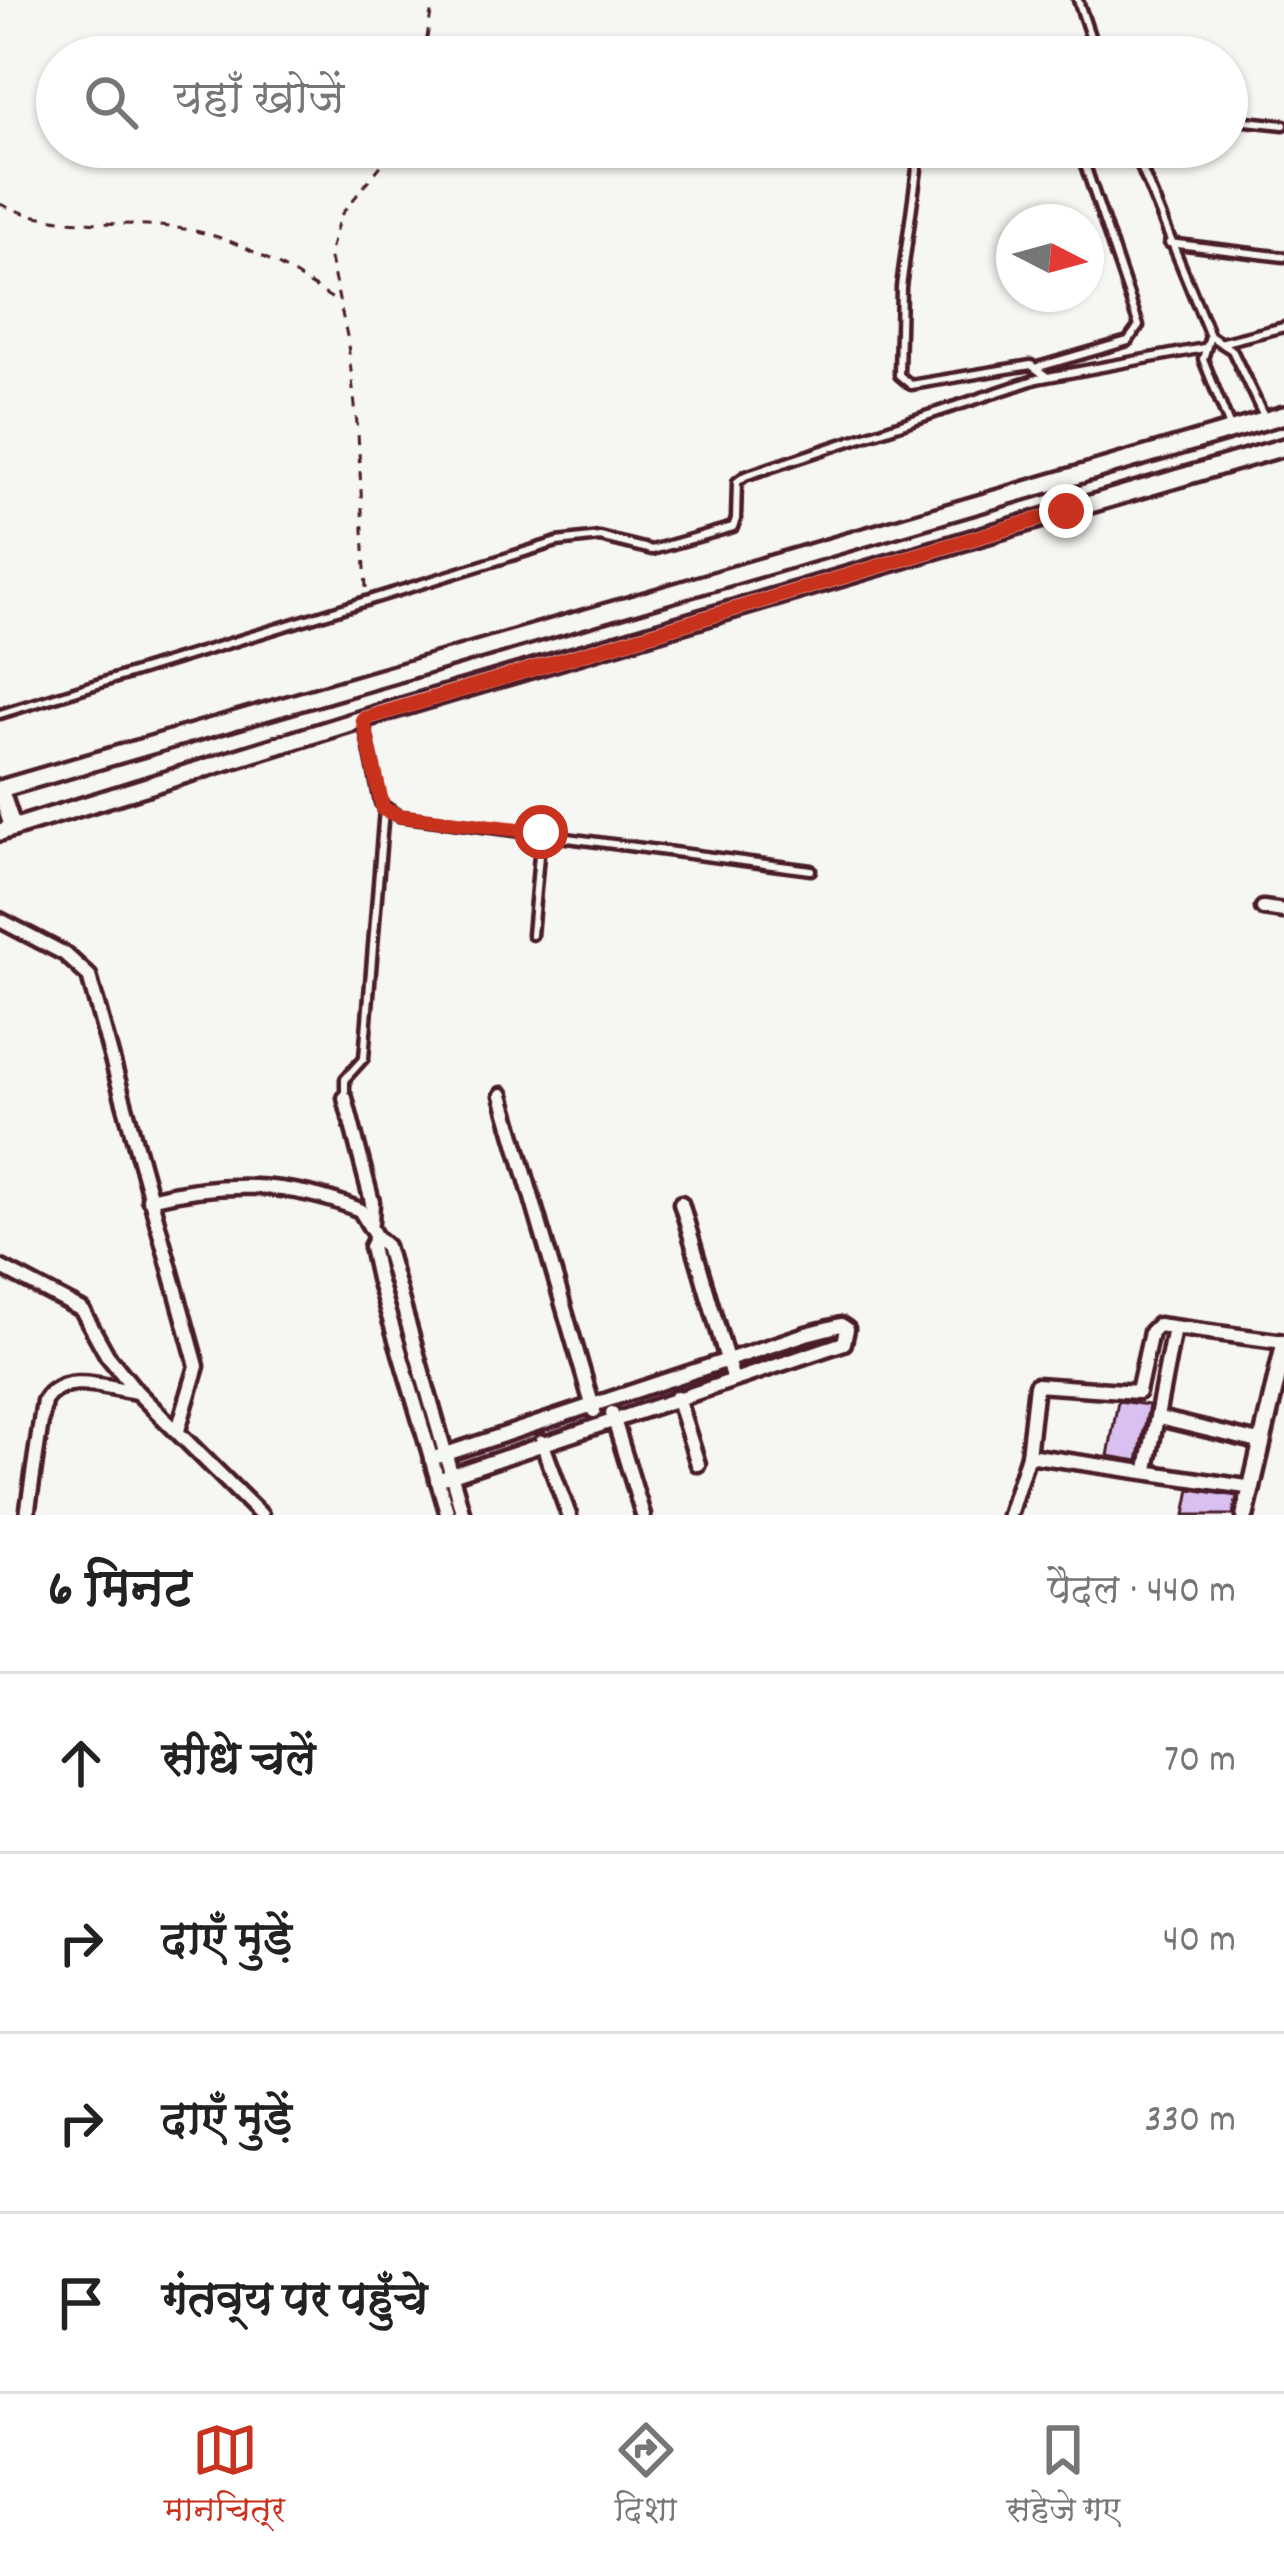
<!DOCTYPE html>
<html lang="hi">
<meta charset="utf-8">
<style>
body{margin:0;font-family:Dekko,"Playpen Sans Deva",sans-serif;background:#f2f2f2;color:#222}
.compass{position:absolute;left:996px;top:204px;width:108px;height:108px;border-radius:50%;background:#fff;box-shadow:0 3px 9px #0004;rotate:96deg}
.stop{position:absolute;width:36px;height:36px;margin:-27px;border:9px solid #c8321e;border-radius:50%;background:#fff}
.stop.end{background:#c8321e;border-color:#fff;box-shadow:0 3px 12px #0008}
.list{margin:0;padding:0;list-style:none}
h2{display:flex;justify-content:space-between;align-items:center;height:156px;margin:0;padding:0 48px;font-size:51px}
h2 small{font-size:39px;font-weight:400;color:#767676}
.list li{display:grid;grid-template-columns:78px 1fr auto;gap:36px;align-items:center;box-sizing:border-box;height:180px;padding:0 48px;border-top:3px solid #e0e0e0}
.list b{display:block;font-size:45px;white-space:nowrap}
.list em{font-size:39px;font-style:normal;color:#767676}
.icon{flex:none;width:66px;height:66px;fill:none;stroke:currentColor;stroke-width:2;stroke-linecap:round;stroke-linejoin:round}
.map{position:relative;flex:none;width:1284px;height:1515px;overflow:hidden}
.search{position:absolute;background:#fff;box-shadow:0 3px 9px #0004;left:36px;right:36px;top:36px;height:132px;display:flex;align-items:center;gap:30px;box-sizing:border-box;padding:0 42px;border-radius:66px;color:#767676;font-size:45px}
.sheet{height:876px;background:#fff}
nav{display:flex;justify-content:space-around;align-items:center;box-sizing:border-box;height:168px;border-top:3px solid #e0e0e0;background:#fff;font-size:33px;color:#767676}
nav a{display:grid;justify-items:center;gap:6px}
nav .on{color:#c8321e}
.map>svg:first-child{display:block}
.building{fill:#dac0f0;stroke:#4a1f2b;stroke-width:3}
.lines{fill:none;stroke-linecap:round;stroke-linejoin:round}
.service-casing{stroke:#4a1f2b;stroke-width:15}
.minor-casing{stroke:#4a1f2b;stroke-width:21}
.tertiary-casing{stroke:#4a1f2b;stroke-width:24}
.path{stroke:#4a1f2b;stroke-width:3;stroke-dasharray:9 9;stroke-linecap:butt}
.service{stroke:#f6f6f2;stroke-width:6}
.minor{stroke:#f6f6f2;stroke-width:12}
.tertiary{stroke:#f6f6f2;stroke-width:15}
.route{stroke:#c8321e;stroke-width:15}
</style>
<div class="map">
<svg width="1284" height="1515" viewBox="0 0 1284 1515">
<rect width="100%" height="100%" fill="#f6f6f2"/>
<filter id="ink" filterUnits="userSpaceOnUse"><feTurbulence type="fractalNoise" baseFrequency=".00833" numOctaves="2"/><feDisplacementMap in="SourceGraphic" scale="24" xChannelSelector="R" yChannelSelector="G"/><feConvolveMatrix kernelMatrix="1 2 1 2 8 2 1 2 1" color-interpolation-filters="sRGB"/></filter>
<g filter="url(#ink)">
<g class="building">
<path d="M1118 1401 1149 1405 1138 1461 1108 1456Z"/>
<path d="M1190 1489 1237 1496 1233 1515H1185Z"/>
</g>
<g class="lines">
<g class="service-casing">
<g id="service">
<path d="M1078 0 1097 57"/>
<path d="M1227 119 1284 125"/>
<path d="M920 147 901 287 899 375 911 385 1031 365 1046 376"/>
<path d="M1133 147 1210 336"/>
<path d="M1169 243 1284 257"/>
<path d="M1224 342 1284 327"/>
<path d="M1038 367 1128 341 1139 326 1079 147"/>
<path d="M1230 427 1203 359 1210 336 1232 350 1264 417"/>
<path d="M0 714 557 542 600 537 652 550 733 527 736 519 737 482 745 476 1037 379 1204 348"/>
<path d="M364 723 380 803 399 816 811 870"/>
<path d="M532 935 541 832"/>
<path d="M345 1097V1079L364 1058 384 809"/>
</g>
</g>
<g class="minor-casing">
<g id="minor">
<path d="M1263 908 1284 911"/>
<path d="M0 920 65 954 89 976 197 1366 178 1430"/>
<path d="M502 1095 594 1411"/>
<path d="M345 1098 372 1202 371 1223"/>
<path d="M149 1199C221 1181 290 1181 360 1210L376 1237"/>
<path d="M681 1203 733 1380"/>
<path d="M0 1267 82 1310 107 1355 137 1392 261 1515"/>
<path d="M677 1397 698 1464"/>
<path d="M612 1413 643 1515"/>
<path d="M1159 1418 1263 1443"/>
<path d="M542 1442 569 1515"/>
<path d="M1028 1455 1253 1488"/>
<path d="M431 1459 806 1334 841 1325 847 1329 844 1343 437 1480"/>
<path d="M1147 1469 1174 1328"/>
<path d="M27 1515 44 1401C63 1371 105 1387 136 1392"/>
<path d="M448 1515 378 1279 371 1247 376 1237 386 1246 463 1515"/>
<path d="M1009 1515 1028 1455 1036 1385 1138 1392 1151 1332 1158 1325 1284 1342"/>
</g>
</g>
<g class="tertiary-casing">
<g id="tertiary">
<path d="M0 789 1284 415"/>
<path d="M0 789 13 828"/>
<path d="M0 832 388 711 1284 447"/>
<path d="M1245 1515 1284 1347"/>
</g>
</g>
<g class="path">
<path d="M424 57 433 0"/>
<path d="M571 147C596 171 624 162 656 157"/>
<path d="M0 204C57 231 134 218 195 231 247 241 294 275 338 302"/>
<path d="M366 588 358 432 347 336 329 254 340 216 396 147"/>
</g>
<use href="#service" class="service"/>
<use href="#minor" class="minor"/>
<use href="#tertiary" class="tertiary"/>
</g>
</g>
<g class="lines" filter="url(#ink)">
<path class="route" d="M541 832 400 816 383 809 363 719 1066 511"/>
</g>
</svg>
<svg class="compass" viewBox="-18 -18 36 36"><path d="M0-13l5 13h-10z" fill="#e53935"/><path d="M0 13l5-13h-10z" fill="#767676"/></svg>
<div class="stop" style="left:541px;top:832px"></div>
<div class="stop end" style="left:1066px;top:511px"></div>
<div class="search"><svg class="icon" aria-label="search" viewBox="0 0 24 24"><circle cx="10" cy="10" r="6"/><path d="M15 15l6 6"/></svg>यहाँ खोजें</div>
</div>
<section class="sheet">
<h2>6 मिनट<small>पैदल · 440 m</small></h2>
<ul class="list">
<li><svg class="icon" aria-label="ahead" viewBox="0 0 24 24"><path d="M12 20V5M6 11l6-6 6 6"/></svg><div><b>सीधे चलें</b></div><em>70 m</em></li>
<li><svg class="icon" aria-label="right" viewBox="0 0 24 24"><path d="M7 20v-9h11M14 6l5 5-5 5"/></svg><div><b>दाएँ मुड़ें</b></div><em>40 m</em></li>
<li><svg class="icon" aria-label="right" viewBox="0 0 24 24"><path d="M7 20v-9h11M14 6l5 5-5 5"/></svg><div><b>दाएँ मुड़ें</b></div><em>330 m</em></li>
<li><svg class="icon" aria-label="arrive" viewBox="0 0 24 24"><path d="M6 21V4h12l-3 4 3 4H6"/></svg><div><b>गंतव्य पर पहुँचे</b></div></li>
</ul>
</section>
<nav>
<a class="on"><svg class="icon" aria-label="map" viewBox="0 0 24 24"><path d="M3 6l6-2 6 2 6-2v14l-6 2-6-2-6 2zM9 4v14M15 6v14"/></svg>मानचित्र</a>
<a><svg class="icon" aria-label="directions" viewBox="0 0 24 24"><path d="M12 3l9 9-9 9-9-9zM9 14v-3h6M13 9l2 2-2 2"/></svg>दिशा</a>
<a><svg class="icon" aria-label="saved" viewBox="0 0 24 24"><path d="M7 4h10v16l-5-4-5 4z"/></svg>सहेजे गए</a>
</nav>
